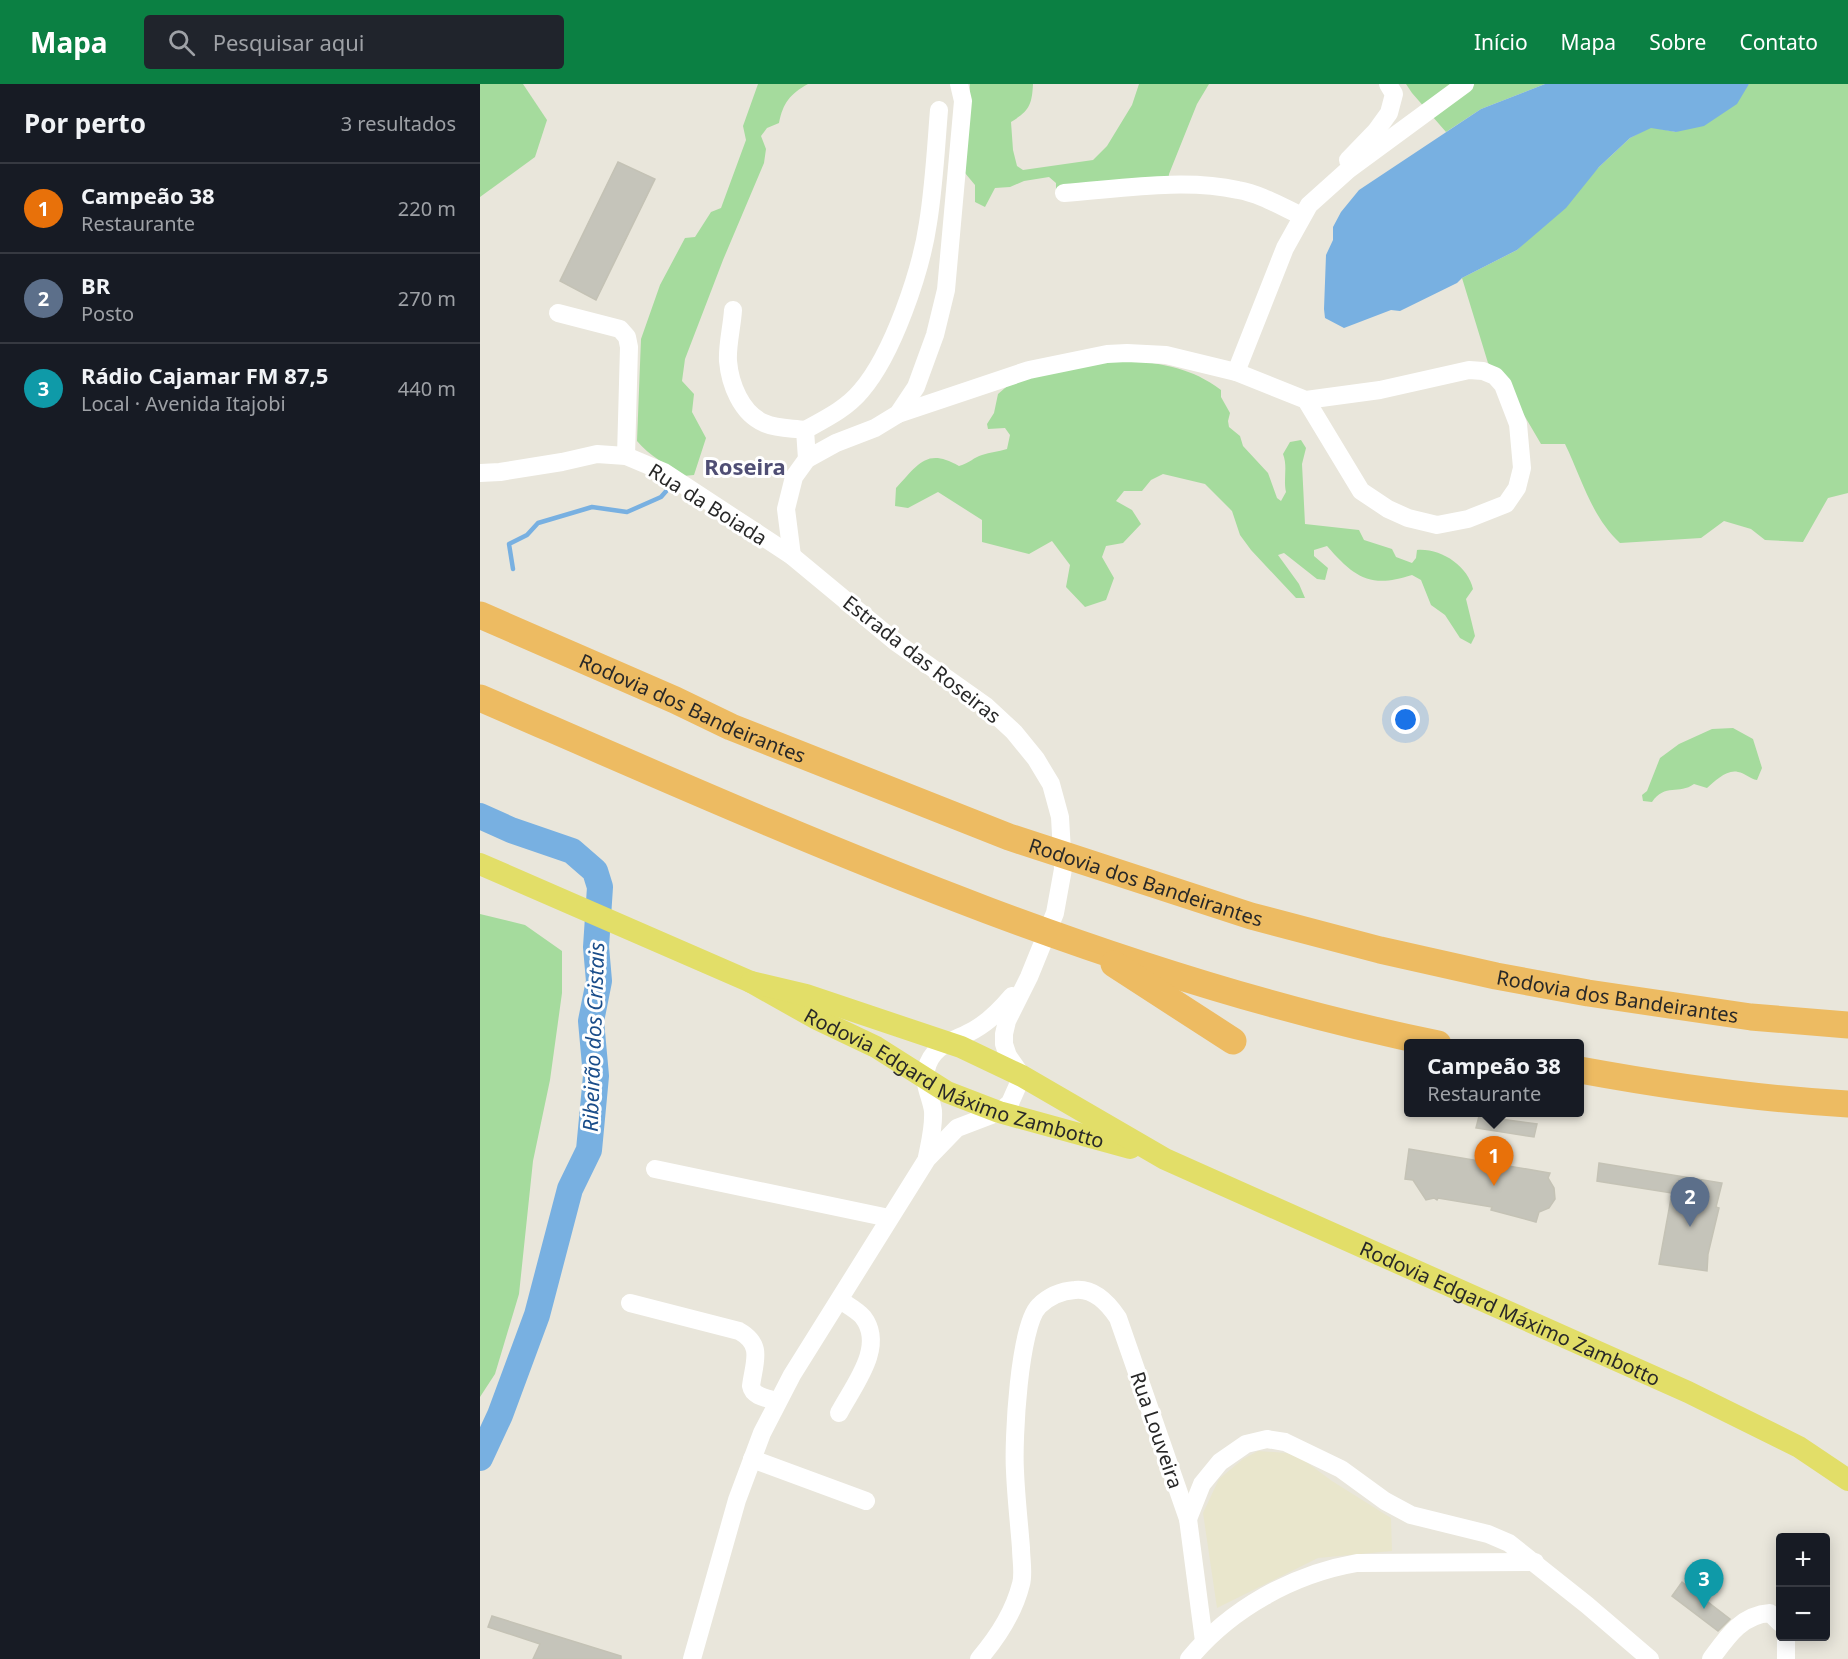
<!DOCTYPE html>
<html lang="pt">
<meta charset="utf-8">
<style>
body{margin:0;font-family:"Noto Sans",sans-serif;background:#20242c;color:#f1f3f6}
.controls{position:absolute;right:18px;bottom:18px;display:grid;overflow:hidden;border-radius:6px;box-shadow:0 3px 15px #0003}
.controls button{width:54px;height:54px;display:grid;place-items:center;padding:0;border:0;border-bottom:2px solid #363941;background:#171b24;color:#f1f3f6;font:30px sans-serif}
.you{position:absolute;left:926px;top:636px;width:21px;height:21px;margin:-15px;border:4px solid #fff;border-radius:50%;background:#1a73e8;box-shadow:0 0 0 9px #1a73e833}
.badge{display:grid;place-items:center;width:39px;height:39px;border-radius:50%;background:#0b8043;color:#fff;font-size:20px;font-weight:700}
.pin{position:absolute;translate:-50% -50px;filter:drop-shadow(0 2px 3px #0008)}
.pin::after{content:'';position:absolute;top:32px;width:21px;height:18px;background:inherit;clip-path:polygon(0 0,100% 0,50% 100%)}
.popup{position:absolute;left:924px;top:955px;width:180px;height:78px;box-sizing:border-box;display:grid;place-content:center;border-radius:6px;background:#171b24;filter:drop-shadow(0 2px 4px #0005);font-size:20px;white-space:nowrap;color:#9ea1a6}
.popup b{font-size:22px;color:#f1f3f6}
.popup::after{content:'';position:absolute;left:50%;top:100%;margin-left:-12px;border:12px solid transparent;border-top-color:#171b24}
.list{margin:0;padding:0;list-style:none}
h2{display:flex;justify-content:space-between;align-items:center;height:78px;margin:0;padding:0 24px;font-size:26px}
h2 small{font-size:20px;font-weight:400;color:#9ea1a6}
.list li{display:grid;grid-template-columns:39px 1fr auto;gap:18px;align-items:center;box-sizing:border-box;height:90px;padding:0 24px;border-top:2px solid #363941}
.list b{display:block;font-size:22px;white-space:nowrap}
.list p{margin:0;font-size:20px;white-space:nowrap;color:#9ea1a6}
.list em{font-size:20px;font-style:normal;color:#9ea1a6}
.icon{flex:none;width:33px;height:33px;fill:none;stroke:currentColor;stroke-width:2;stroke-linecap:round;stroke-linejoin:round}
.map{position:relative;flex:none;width:1368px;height:1575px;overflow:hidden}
header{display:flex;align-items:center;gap:36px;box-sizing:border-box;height:84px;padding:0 30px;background:#0b8043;color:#fff}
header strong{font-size:28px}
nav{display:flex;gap:33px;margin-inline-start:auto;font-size:21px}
.search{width:420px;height:54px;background:#20242c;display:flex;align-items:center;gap:15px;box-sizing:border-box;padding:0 21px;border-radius:6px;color:#9ea1a6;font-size:22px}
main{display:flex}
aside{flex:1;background:#171b24}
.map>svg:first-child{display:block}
.education{fill:#e9e6cc}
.green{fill:#a5db9d}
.water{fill:#78b0e1}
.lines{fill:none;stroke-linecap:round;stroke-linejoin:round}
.stream{stroke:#78b0e1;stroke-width:4.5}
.river{stroke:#78b0e1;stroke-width:26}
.building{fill:#c5c4ba;stroke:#c4c2b5;stroke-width:1.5}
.minor{stroke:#fff;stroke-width:18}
.major{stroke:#e2de68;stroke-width:22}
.highway{stroke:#edbb62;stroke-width:27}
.labels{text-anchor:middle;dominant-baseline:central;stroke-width:6;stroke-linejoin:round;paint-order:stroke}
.street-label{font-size:20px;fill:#282828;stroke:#fff}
.water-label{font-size:21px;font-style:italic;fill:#1a4d8a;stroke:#fff}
.quarter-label{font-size:22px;font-weight:bold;fill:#4f4e74;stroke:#fff}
</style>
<header>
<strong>Mapa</strong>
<div class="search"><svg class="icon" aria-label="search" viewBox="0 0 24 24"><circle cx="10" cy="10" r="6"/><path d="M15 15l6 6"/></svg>Pesquisar aqui</div>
<nav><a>Início</a><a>Mapa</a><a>Sobre</a><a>Contato</a></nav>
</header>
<main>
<aside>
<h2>Por perto<small>3 resultados</small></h2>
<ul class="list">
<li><span class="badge" style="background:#e8710a">1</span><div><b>Campeão 38</b><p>Restaurante</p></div><em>220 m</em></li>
<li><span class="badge" style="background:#5c6f8a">2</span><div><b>BR</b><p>Posto</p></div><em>270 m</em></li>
<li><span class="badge" style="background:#0f9aa8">3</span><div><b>Rádio Cajamar FM 87,5</b><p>Local · Avenida Itajobi</p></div><em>440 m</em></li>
</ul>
</aside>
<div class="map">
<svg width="1368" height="1575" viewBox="0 0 1368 1575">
<rect width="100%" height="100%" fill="#e9e6db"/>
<path class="education" d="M778 1367 807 1369 821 1374 852 1397 911 1434 912 1467 838 1474 737 1524 723 1429 739 1395 763 1375Z"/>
<g class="green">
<path d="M0 0H43L67 36 55 73 0 113Z"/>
<path d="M278 0H328C310 10 303 19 299 39L287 44 281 52 286 65 284 79 243 176 205 275 202 297 214 310 212 328 226 354 214 391 203 392C188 381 169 372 157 357L161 255 180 201 205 154 215 153 231 128 241 124 266 56 263 42Z"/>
<path d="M490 0H553C552 21 549 27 531 38L533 66 537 82 543 86 613 76 627 62 652 21 659 0H729L717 20 689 90 688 101 576 108V99L569 93 544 97 530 103 515 104 505 123 495 118V101L485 89Z"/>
<path d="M926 0H1065L1001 25 966 48 932 9Z"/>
<path d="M1269 0H1368V409L1348 414 1323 458 1285 456 1271 445 1244 437 1221 454 1140 459C1111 432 1102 395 1085 360H1061L1020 290 1008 279 982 194 1037 166 1119 83 1150 54 1171 43 1196 48Z"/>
<path d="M648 276C684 280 712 284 741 306V313L750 329 748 337 749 343 760 352 763 362 788 389 797 414 801 417 806 408C803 395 808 383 803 370L810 358 821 356 826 364 822 380 825 440 879 446 884 456 912 465 916 473 932 479 936 474 937 466C961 464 988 482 993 505L986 515 995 552 991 560 980 554 965 531 951 521 941 496 932 491C890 505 874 493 847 462L834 466V472L848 484 845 496 837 495 804 469 798 471 819 500 825 514H816L771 466 760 451 752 427 725 400 683 390 671 396 662 407H644L636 417 652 426 661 440 643 459 626 462 622 473 634 494 626 516 605 523 586 503 590 481 572 457 549 470 502 458V436L458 408 428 424 415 422 416 404C438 381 446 363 479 382 490 379 494 373 502 371 510 368 518 368 527 365L530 351 525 344 508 345 507 340 514 329 518 310 532 298 610 280Z"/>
<path d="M1253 644 1273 655 1282 684 1277 696C1270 695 1265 689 1258 688 1247 685 1235 697 1227 704L1214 700C1199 711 1185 699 1172 718L1163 717 1162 711 1167 707 1180 674 1199 660 1232 645Z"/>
<path d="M0 830 45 841 82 867V909L70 996 53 1077 39 1210 15 1290 0 1313Z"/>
</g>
<path class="water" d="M1065 0H1269L1257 20 1224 42 1196 48 1171 44 1150 54 1119 83 1086 124 1037 166 982 194 977 199 920 227 911 226 864 244 845 234 844 225 846 171 853 156V143L861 128 879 106 1001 25Z"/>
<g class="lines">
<path class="stream" d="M33 485 29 460 47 451 58 439 112 423 147 428 181 413 188 405"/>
<path class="river" d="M0 732 31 746 92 767 115 787 120 803 116 863 119 897 111 937 116 992 109 1066 90 1105 57 1231 20 1331 0 1374"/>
</g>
<g class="building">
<path d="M138 78 175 95 116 216 80 197Z"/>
<path d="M999 1032 1057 1040 1054 1053 996 1044Z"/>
<path d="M929 1065 1070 1089 1068 1094 1074 1104 1075 1115 1069 1124 1059 1128 1056 1138 1011 1126 1012 1123 958 1114 957 1116 954 1114 946 1116 933 1096 925 1095Z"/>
<path d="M1119 1079 1242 1099 1236 1123 1239 1124 1228 1170 1227 1187 1179 1180 1192 1109 1117 1097Z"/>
<path d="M1202 1498 1250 1535 1238 1547 1192 1512Z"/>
<path d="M12 1532 141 1572V1575H53L60 1560 8 1543Z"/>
</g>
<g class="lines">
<g class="minor">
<path d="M868 76 896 47 909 29 914 10 908 0"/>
<path d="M584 109C639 105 704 94 758 106 781 110 802 123 822 132"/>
<path d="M253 226C252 243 247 261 248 277 250 300 261 329 284 339 297 345 311 344 325 346"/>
<path d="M78 229 140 245 147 253 149 263 146 372"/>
<path d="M756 288 805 164 829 121 868 86 985 0"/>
<path d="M418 330 549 286 627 270 647 269 686 271 756 288 826 316 881 407 908 425 928 434 957 441 988 435 1026 420 1037 404 1042 384 1038 340 1023 301 1015 292 1003 287 989 286 900 306 826 316"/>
<path d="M327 375 325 346C345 335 366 325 381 307 413 270 441 187 448 139 454 102 456 63 459 26"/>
<path d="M0 389 20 388 82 378 117 370 146 372 184 388 312 472 417 559 506 622 534 648 556 675 571 700 580 733 583 785 575 829 549 893 527 937 524 950V960L528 972 542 992 530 1019 519 1028 477 1044 447 1075 312 1291 282 1349 257 1416 212 1575"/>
<path d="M312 472 306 425 314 393 327 375 356 359 395 344 418 330 436 303 455 251 466 206 483 17 479 0"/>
<path d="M447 1073C450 1058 454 1043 453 1027 451 1013 443 1000 446 986 452 960 475 957 494 946 510 937 521 925 532 912"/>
<path d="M175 1085 409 1134"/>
<path d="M150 1219 259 1247C284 1261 274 1278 271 1302 273 1313 287 1314 297 1317"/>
<path d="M359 1329C373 1302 406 1263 383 1233 377 1226 367 1221 360 1216"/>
<path d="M272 1375 386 1417"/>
<path d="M708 1435 722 1400 740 1378 766 1360 787 1355 805 1358 861 1385 905 1417 931 1431 1008 1450 1029 1459 1107 1521 1170 1575"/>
<path d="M499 1575C517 1554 534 1528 541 1500 544 1490 541 1475 541 1464 539 1438 536 1413 535 1387 533 1357 539 1241 559 1222 569 1212 581 1207 595 1206 614 1204 628 1219 638 1234L708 1435 724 1557"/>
<path d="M709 1575C750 1525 813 1490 877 1479L1055 1478"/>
<path d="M1231 1575C1247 1553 1261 1531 1290 1529L1300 1539"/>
<path d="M1306 1575V1552"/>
</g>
<g class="major">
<path id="s1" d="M0 780 271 898 335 934 396 963 467 1008 519 1028 650 1064"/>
<path id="s2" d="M271 898 326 911 481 963 542 992 685 1075 1208 1308 1319 1363 1368 1396"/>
</g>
<g class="highway">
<path id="s3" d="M0 531 195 616 251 643 529 753 771 832 900 866 1016 892 1108 909 1271 933 1368 941"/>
<path d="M0 614C311 749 624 892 958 960"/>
<path d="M634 880 753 957"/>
<path d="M1100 986C1187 1002 1279 1015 1368 1020"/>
</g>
</g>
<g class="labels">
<g class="street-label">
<text transform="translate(228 420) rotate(32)">Rua da Boiada</text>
<text transform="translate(442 575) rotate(38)">Estrada das Roseiras</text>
<text stroke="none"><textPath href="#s3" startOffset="232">Rodovia dos Bandeirantes</textPath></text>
<text stroke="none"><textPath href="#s3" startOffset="718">Rodovia dos Bandeirantes</textPath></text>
<text stroke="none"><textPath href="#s3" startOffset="1204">Rodovia dos Bandeirantes</textPath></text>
<text stroke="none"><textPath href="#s1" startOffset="522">Rodovia Edgard Máximo Zambotto</textPath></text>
<text stroke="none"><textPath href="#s2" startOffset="831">Rodovia Edgard Máximo Zambotto</textPath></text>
<text transform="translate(677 1346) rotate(71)">Rua Louveira</text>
</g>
<g class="water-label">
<text transform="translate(113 953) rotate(-88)">Ribeirão dos Cristais</text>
</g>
<g class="quarter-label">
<text x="265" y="382">Roseira</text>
</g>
</g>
</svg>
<div class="controls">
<button>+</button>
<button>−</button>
</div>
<div class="you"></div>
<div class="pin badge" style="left:1014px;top:1102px;background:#e8710a">1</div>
<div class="popup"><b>Campeão 38</b>Restaurante</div>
<div class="pin badge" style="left:1210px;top:1143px;background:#5c6f8a">2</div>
<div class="pin badge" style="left:1224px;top:1525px;background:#0f9aa8">3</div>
</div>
</main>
